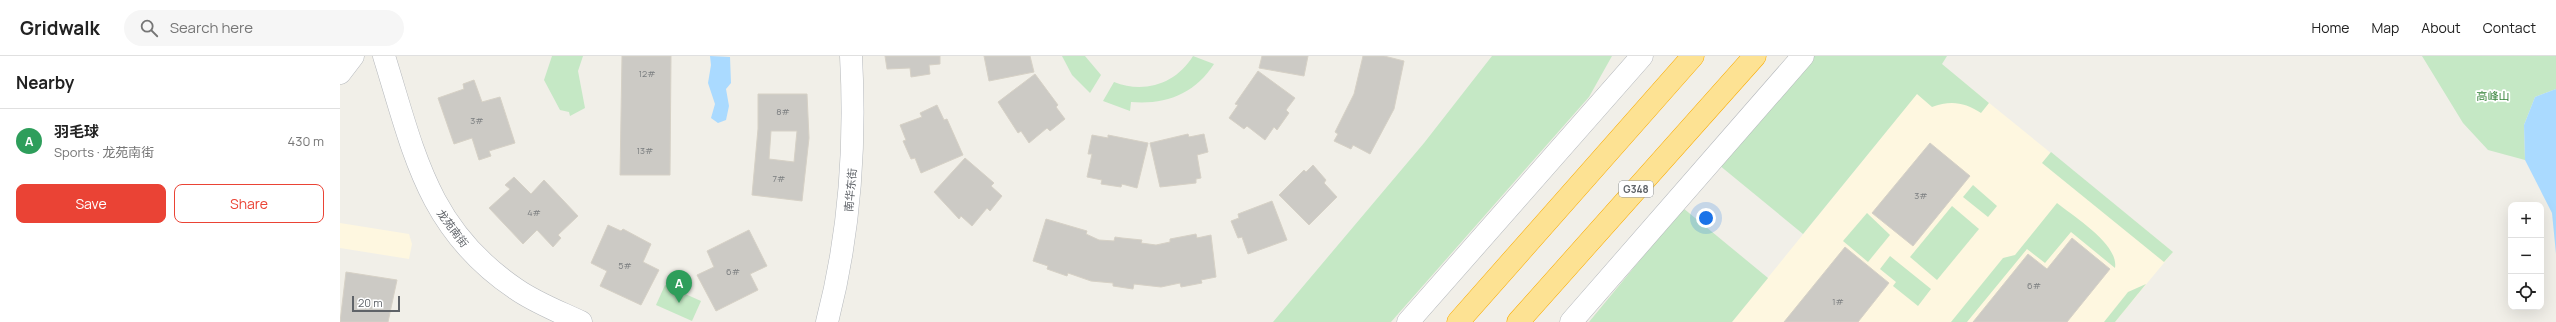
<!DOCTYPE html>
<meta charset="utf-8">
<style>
body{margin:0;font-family:Manrope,"Noto Sans SC",sans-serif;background:#f6f6f6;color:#222}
.controls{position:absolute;right:12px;bottom:12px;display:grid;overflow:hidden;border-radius:8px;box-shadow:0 4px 16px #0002}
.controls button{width:36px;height:36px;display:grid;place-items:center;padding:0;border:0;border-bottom:1px solid #e0e0e0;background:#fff;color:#222;font:20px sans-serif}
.scale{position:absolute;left:12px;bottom:10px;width:48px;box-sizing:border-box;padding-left:4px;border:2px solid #5f6368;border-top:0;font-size:11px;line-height:14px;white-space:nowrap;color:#5f6368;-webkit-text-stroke:3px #fff;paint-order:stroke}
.you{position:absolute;left:1366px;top:162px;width:14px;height:14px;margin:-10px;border:3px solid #fff;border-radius:50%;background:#1a73e8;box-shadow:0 0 0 6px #1a73e833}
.badge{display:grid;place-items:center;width:26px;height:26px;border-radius:50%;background:#ea4335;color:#fff;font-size:13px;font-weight:700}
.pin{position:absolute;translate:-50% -33px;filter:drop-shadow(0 1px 2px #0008)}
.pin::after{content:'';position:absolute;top:21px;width:14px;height:12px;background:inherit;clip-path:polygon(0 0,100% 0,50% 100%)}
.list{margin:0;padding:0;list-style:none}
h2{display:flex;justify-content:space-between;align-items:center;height:52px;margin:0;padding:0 16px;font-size:17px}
h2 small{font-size:13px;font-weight:400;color:#767676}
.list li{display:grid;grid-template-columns:26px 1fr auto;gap:12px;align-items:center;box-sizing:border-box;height:64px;padding:0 16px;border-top:1px solid #e0e0e0}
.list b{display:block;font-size:15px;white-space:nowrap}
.list p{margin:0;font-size:13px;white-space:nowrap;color:#767676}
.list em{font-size:13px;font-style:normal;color:#767676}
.actions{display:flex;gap:8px;padding:12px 16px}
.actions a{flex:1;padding:9px 0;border:1px solid #ea4335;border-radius:8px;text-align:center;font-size:14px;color:#ea4335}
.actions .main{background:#ea4335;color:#fff}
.icon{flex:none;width:22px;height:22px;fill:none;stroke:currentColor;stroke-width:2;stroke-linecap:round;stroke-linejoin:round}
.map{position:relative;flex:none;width:2216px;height:266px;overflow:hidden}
header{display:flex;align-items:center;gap:24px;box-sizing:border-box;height:56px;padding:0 20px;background:#fff;border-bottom:1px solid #e0e0e0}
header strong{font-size:19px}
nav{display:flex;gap:22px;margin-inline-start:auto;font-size:14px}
.search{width:280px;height:36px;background:#f6f6f6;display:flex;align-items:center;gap:10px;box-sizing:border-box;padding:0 14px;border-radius:22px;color:#767676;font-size:15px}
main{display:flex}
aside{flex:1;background:#fff}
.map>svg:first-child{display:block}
.commercial{fill:#fef7e0}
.green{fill:#c5e8c5}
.water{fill:#aadaff}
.building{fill:#cccac5;stroke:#d6d1c6;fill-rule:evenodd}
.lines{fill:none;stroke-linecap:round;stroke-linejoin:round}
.minor-casing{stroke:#b5b8bc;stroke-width:23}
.highway-casing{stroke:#f9ab00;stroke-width:23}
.minor{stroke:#fff;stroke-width:22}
.highway{stroke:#fde293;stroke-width:22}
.labels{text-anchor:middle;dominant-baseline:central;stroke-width:3.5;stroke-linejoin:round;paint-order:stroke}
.number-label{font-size:9px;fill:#7a7d7f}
.shield{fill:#fff;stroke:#8f9295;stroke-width:1}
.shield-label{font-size:10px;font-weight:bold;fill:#5f6368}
.park-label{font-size:11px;fill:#348238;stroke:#fff}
.street-label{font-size:11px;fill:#5f6368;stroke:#fff}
</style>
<header>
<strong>Gridwalk</strong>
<div class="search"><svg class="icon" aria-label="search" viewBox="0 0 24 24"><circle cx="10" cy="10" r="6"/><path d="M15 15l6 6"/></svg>Search here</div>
<nav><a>Home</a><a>Map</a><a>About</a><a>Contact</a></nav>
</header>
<main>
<aside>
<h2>Nearby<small></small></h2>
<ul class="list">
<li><span class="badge" style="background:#2e9e5b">A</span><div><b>羽毛球</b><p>Sports · 龙苑南街</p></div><em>430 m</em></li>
</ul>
<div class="actions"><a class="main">Save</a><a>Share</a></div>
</aside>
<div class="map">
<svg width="2216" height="266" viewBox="0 0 2216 266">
<rect width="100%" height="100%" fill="#f1efe8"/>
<g class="commercial">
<path d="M1601 8 1833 196 1775 266H1392Z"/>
<path d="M0 167 69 178 72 188 69 203 0 192Z"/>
</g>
<g class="green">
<path d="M212 0H243L238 15 245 52 230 60 229 56 220 54 204 24Z"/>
<path d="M722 0H745L761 19 750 37 732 19Z"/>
<path d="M853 0 874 8C855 38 825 49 791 46L790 55 763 45 774 26C804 38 836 28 853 0Z"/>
<path d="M1152 0H1272L1249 41 1051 266H933L1084 87Z"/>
<path d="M1472 0H1607L1602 8 1649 47 1641 57C1625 46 1610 44 1592 51L1577 38 1463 178 1379 109Z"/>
<path d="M2082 0H2216V33L2195 41 2184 69 2185 104 2148 94 2123 67Z"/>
<path d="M1711 96 1833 196 1824 206 1702 107Z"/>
<path d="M1633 129 1657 150 1648 161 1623 141Z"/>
<path d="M1717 147C1734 161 1779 188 1775 212L1731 176 1705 207 1687 193 1627 266H1611L1663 202 1675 199Z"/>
<path d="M1612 150 1639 173 1597 224 1570 201Z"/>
<path d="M1343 152 1428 222 1392 266H1249Z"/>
<path d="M1527 157 1550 179 1528 206 1503 185Z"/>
<path d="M1550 200 1591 233 1578 250 1553 230 1556 226 1540 213Z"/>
<path d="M1806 228 1775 266H1764L1788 236Z"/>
<path d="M325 229 361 245 352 265 316 249Z"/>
</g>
<g class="water">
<path d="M370 0 390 1 391 27 386 33 389 50 386 64 378 67 371 62 375 48 368 27 371 9Z"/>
<path d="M2216 33V198L2212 157 2185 104 2184 69 2195 41Z"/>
</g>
<g class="building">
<path d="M282 0H331L330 119H280Z"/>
<path d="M545 0H600V8L589 9 590 18 571 21 570 12 547 13Z"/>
<path d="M644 0H690L694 16 649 25Z"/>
<path d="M922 0H968L964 20 919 12Z"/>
<path d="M1023 0H1044L1064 5 1054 53 1030 98 1013 89 1011 93 994 85 998 78 995 76 1014 38Z"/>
<path d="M918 15 955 42 946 54 949 57 937 74 934 71 925 84 907 70 904 73 889 62 898 49 895 48Z"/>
<path d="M695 18 718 49 716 51 725 63 710 75 707 72 689 87 681 75 678 77 658 46Z"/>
<path d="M134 24 142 46 160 41 175 87 149 95 151 100 139 104 132 82 114 88 98 42 124 33 123 28Z"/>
<path d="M418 38H467L469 82 462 145 412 139 418 73ZM431 75H457L454 106 429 103Z"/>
<path d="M597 49 604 64 607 63 623 99 581 117 575 102 571 103 563 85 566 84 560 69 582 61 580 57Z"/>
<path d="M848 78 849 81 864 78 868 96 857 99 861 122 856 123V127L820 131 810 87Z"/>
<path d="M752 79 768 82V79L808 87 797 132 782 128 781 131 761 128 762 124 747 121 752 98H748Z"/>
<path d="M1590 87 1630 120 1573 190 1532 157Z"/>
<path d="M625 102 654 127 651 130 662 140 650 155 647 152 632 170 621 160 619 163 594 136Z"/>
<path d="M973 109 986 124 984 127 997 141 969 169 939 139 964 114 966 116Z"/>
<path d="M174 121 191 138 204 124 238 160 218 179 221 182 213 191 197 174 183 188 149 152 170 133 165 129Z"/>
<path d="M932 145 947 184 908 198 902 181 898 182 891 165 899 162 898 158Z"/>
<path d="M706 163 747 175 746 178 759 184 774 185 775 181 782 182 802 184 801 187 816 189 830 186V183L856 178 857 182 871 179 876 221 861 224 862 227 841 231 840 227 821 231 794 228 793 233 773 230V227L751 225 728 217 727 220 707 213 708 210 693 205Z"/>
<path d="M268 169 281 175 283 173 311 188 303 206 319 214 301 249 260 230 267 215 251 207Z"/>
<path d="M409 174 427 210 410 218 418 234 376 255 357 219 374 211 367 195Z"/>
<path d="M1732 182 1770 213 1727 266H1633L1688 198 1707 213Z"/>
<path d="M1505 191 1549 227 1518 266H1444Z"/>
<path d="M6 216 57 224 48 266H0Z"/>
</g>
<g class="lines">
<g class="minor-casing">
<g id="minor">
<path d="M44 0C74 96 87 173 176 233 196 247 220 256 241 266"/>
<path d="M0 17 13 0"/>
<path d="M487 266C510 178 516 90 511 0"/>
<path d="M1068 266 1302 0"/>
<path d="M1231 266 1463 0"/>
</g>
</g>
<g class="highway-casing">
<g id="highway">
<path d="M1118 266 1353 0"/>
<path d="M1178 266 1415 0"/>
</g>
</g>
<use href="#minor" class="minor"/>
<use href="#highway" class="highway"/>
</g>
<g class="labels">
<g class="number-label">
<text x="307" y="17">12#</text>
<text x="443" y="55">8#</text>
<text x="137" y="64">3#</text>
<text x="305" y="94">13#</text>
<text x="439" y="122">7#</text>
<text x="1581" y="139">3#</text>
<text x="194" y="156">4#</text>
<text x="285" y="209">5#</text>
<text x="393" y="215">6#</text>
<text x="1694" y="229">6#</text>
<text x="1498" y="245">1#</text>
</g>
<rect class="shield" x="1279" y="125" width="34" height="16" rx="3"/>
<g class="shield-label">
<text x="1296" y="133">G348</text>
</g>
<g class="park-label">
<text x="2153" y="39">高峰山</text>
</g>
<g class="street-label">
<text transform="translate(510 134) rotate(-85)">南华东街</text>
<text transform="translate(113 172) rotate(53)">龙苑南街</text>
</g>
</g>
</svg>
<div class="controls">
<button>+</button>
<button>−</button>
<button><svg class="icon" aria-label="locate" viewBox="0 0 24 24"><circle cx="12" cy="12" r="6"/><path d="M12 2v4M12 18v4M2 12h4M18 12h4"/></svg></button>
</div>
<div class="scale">20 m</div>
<div class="you"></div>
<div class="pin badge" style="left:339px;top:247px;background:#2e9e5b">A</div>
</div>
</main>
